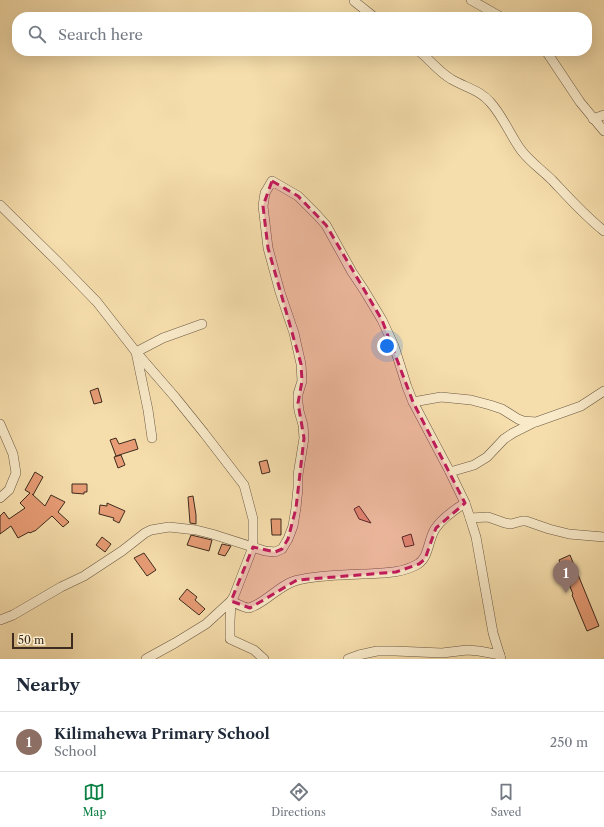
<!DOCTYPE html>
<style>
body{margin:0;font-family:"Libre Caslon Text",serif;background:#f2f2f3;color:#1f2937}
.scale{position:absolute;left:12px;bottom:10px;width:61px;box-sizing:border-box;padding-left:4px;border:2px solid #3d2b1e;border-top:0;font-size:11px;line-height:14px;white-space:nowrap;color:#3d2b1e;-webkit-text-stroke:3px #f9eac9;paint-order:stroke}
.you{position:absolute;left:387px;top:346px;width:14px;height:14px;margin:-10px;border:3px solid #fff;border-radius:50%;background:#1a73e8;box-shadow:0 0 0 6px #1a73e833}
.badge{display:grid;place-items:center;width:26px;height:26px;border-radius:50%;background:#0b8043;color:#fff;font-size:13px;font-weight:700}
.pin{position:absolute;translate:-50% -33px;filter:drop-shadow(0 1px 2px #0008)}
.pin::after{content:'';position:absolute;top:21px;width:14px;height:12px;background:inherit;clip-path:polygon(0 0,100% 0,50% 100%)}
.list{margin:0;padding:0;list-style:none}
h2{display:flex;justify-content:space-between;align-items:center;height:52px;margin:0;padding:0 16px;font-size:17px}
h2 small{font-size:13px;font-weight:400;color:#747a83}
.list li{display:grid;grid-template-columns:26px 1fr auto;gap:12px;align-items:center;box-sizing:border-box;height:60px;padding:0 16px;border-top:1px solid #e0e1e3}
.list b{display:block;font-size:15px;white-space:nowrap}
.list p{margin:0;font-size:13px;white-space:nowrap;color:#747a83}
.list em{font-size:13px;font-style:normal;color:#747a83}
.icon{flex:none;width:22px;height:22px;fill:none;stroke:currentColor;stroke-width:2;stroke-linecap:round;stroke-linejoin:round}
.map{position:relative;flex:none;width:604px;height:659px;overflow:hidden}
.search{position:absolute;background:#fff;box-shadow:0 4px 16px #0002;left:12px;right:12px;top:12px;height:44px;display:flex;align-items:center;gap:10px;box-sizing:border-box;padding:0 14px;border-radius:16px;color:#747a83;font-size:15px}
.sheet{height:112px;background:#fff}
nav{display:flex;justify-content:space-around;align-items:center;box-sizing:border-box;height:56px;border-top:1px solid #e0e1e3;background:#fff;font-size:11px;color:#747a83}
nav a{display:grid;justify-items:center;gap:2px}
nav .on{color:#0b8043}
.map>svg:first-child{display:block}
.building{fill:#e79c75;stroke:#3d2b1e}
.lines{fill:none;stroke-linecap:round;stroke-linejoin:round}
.minor-casing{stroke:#6b5842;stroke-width:10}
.minor{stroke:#f9eac9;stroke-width:9}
.marked{fill:#c2185b;fill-opacity:0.2;stroke:#c2185b;stroke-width:3;stroke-dasharray:8 5;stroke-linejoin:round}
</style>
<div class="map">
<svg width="604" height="659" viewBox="0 0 604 659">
<rect width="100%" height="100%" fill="#f6deac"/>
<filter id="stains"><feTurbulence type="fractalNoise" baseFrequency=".005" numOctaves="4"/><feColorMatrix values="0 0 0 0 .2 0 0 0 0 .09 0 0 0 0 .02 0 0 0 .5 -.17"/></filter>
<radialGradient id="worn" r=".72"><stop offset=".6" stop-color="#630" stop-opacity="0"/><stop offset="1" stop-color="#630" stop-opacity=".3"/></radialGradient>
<g class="building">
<path d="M98 388 102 402 94 404 90 391Z"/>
<path d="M116 438 119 444 135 439 138 449 116 456 110 440Z"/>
<path d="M121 455 125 465 118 468 114 457Z"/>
<path d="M267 460 270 472 262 474 259 462Z"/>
<path d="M35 472 43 477 33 495 32 494 45 506 51 495 65 502 58 512 69 522 63 527 52 516 35 531H34L30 533 29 532 18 538 11 526 0 534V516L4 512 9 519 25 508 20 503 30 493 25 490Z"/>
<path d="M72 484H87V492H84V494L72 493Z"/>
<path d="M193 496 196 515V524L190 523 188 497Z"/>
<path d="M107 503 125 511 119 523 113 520 114 518 99 514 100 505 107 506Z"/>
<path d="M359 506 371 523 359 519 354 509Z"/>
<path d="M271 519H281V535H272Z"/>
<path d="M411 534 414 545 405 547 402 537Z"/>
<path d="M191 535 212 540 209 551 187 545Z"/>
<path d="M102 537 111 544 105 552 96 545Z"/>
<path d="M222 544 231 546 225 556 218 554Z"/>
<path d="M144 553 156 570 147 576 134 558Z"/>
<path d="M570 555 599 626 587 631 572 595 573 594 559 560Z"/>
<path d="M187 589 197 597 195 600 205 609 199 615 179 599Z"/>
</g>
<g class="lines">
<g class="minor-casing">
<g id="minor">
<path d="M471 0 501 17"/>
<path d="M354 1 374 17"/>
<path d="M419 51C430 60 439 72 451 79 464 87 480 90 490 102 503 116 510 135 521 150 530 162 542 170 552 180 569 198 585 216 604 231"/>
<path d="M546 51 580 102 604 131"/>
<path d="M593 119 604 115"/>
<path d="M0 205 60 264 97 302 136 352 175 397 204 433 244 485 253 519V547L234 596 231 601 206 624 175 643 146 659"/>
<path d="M413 402 441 397 471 400 490 405 502 409 518 419 523 421 536 422 581 406 604 391"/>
<path d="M0 424 13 454 16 473 9 490 0 498"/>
<path d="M152 438 148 410 136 352 163 338 202 324"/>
<path d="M450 472 474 465 487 457 504 439 513 433 533 423"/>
<path d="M470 518 488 517 505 523 511 524 522 521H526L549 529 569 534 604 537"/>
<path d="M0 620 13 615 61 587 84 576 122 551 145 533 151 530 169 527 196 530 212 534 265 551 275 552 282 549 288 539 293 526 296 508 298 488V475L304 438 303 425 299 411 298 403V394L302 381 301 364 294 333 280 292 268 248 263 206 265 193 272 181 298 196 317 215 326 225 352 272 364 290 382 320 394 346 407 387 413 402 450 472 465 503 470 518 476 537 493 633 501 659"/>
<path d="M264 659 254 650 230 639V621L231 601C236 603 242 607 248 608 251 608 253 606 256 605 270 598 283 583 298 580 318 575 341 575 362 574 381 573 401 574 418 564 429 557 428 540 435 529 442 518 454 510 465 503"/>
<path d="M348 659 359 655 377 651H395L442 653 467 650 479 651 500 655"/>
</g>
</g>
<use href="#minor" class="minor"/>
</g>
<path class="marked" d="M272 181 298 196 326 225 382 320 413 402 465 503 436 528 425 559 419 564 396 572 297 580 250 608 231 601 253 547 275 552 282 549 288 539 296 508 304 438 298 403 302 381 301 364 268 248 263 206Z"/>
<rect width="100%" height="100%" filter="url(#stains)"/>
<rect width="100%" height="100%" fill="url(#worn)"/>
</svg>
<div class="scale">50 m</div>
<div class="you"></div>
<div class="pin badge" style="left:566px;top:593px;background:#8d6e63">1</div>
<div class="search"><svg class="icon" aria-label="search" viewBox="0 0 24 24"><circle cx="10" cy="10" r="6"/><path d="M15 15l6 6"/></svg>Search here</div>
</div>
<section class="sheet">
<h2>Nearby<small></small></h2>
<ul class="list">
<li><span class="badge" style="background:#8d6e63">1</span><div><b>Kilimahewa Primary School</b><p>School</p></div><em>250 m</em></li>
</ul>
</section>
<nav>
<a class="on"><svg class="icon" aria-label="map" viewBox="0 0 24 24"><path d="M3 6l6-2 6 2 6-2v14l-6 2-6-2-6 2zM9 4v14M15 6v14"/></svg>Map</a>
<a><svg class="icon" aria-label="directions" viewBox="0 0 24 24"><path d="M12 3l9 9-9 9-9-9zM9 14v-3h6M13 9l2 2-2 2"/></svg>Directions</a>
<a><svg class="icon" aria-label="saved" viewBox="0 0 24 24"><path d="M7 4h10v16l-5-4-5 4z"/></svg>Saved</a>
</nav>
